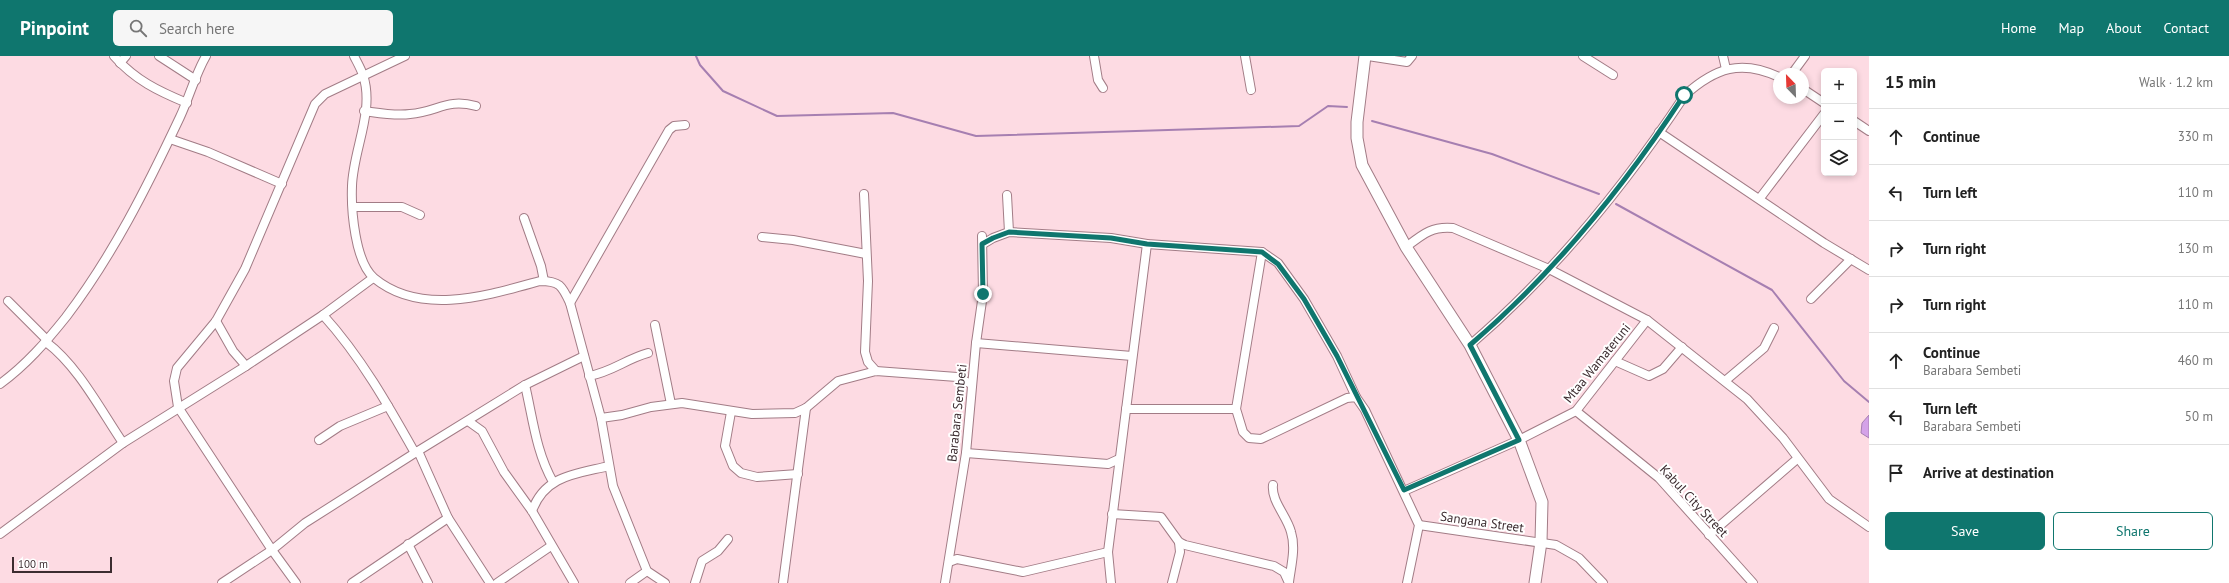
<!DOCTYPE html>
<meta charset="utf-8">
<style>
body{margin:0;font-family:"PT Sans",sans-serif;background:#f6f6f6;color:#222}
.controls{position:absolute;right:12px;top:12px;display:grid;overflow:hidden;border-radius:6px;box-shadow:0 2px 6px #0003}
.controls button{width:36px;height:36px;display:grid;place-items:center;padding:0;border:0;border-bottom:1px solid #e0e0e0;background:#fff;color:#222;font:20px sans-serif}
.compass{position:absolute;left:1773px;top:12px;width:36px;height:36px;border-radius:50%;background:#fff;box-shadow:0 2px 6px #0003;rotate:337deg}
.scale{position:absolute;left:12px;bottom:10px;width:100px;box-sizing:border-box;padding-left:4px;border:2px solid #3c2c30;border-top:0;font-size:11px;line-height:14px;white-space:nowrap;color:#3c2c30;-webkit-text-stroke:3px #fff;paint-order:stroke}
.stop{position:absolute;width:12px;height:12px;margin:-9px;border:3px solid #0f766e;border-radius:50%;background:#fff}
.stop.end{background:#0f766e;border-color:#fff;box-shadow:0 1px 4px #0008}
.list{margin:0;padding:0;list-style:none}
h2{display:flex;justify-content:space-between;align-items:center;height:52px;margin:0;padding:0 16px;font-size:17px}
h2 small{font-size:13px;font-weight:400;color:#767676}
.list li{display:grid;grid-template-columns:26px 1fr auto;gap:12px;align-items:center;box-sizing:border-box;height:56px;padding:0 16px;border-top:1px solid #e0e0e0}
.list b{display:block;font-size:15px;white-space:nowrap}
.list p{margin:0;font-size:13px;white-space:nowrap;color:#767676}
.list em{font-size:13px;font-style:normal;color:#767676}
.actions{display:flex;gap:8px;padding:12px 16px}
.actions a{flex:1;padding:9px 0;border:1px solid #0f766e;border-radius:6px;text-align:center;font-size:14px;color:#0f766e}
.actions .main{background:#0f766e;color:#fff}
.icon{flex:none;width:22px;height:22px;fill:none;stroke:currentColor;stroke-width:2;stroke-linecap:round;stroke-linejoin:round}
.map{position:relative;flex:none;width:1869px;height:527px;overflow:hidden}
header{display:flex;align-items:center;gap:24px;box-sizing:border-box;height:56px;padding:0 20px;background:#0f766e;color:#fff}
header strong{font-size:19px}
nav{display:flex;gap:22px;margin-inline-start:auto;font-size:14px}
.search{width:280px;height:36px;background:#f6f6f6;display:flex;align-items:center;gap:10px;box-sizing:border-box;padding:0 14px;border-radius:6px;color:#767676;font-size:15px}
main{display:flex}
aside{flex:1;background:#fff}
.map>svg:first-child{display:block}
.water{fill:#d4a2e8;stroke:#a67fb1}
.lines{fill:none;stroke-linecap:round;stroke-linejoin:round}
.stream{stroke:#a67fb1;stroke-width:2}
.street-casing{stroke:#a27c86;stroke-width:10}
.secondary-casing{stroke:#a27c86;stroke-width:13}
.street{stroke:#fff;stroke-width:8}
.secondary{stroke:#fff;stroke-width:11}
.route{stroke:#0f766e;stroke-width:5}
.labels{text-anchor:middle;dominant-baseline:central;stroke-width:4;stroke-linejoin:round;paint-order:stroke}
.street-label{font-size:13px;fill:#3c2c30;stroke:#fff}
</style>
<header>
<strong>Pinpoint</strong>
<div class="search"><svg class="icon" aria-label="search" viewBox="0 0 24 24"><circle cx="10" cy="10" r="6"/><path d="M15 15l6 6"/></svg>Search here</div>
<nav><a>Home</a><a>Map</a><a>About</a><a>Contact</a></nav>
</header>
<main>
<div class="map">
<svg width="1869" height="527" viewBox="0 0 1869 527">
<rect width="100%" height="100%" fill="#fddbe3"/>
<path class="water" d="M1869 359V382L1861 377 1862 367Z"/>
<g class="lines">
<g class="stream">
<path d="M696 0 700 9 723 35 777 60 893 57 976 80 1299 70 1328 50 1347 51"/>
<path d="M1372 65 1492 98 1599 138"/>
<path d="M1616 148 1772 234 1844 325 1869 346"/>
</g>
<g class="street-casing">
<g id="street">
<path d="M114 0C135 24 158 35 187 47"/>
<path d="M159 0 196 24"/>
<path d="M354 0C357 6 361 13 363 19 375 55 353 94 352 130 351 154 355 206 374 222 421 261 489 239 540 225 560 225 562 230 570 247L601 362 613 430 647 515 665 527"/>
<path d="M1094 0 1098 24 1103 32"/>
<path d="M1245 0 1251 34"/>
<path d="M1368 0 1407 6 1412 0"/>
<path d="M1583 0 1613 19"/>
<path d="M1723 0 1726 13"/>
<path d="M120 7 126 0"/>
<path d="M1794 18V15L1805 0"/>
<path d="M1803 33 1824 47"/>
<path d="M364 55C379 57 395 60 410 58 438 56 446 42 476 50"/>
<path d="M1854 65 1869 75"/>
<path d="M1659 76 1824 187 1869 214"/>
<path d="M170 83 208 96 282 128"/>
<path d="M864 138 868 225 865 296 868 306 876 315"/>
<path d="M1007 139 1009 176"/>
<path d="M1760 142 1824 58"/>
<path d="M353 151H402L420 159"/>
<path d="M524 162 541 210 544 225"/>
<path d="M762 181 793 184 866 198"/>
<path d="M983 188 993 182 1009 176 1111 182 1147 188 1262 196 1278 207 1304 243 1337 300 1356 341"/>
<path d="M1406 191C1423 178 1432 170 1453 172L1549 213 1647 264 1747 343 1783 382 1829 443 1869 471"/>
<path d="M1262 196 1236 353 1243 376 1249 382 1261 383 1347 342 1356 341 1365 354 1419 469 1407 527"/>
<path d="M1811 243 1851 203"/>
<path d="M8 245 47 284"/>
<path d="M570 247 669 74 674 70 685 69"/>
<path d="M323 259C361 301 388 349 415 397"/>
<path d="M216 265 233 295 246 310"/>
<path d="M655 269 671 348"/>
<path d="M46 286C78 310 100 353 123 387"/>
<path d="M976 287 1132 300"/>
<path d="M1470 289C1554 217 1624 131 1685 39 1715 12 1741 3 1779 21"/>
<path d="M1615 305 1649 320 1663 313 1682 291"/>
<path d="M589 320C612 316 626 303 648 297"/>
<path d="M1725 325 1764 292 1774 272"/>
<path d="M0 328C26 309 46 286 66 261 113 199 147 131 180 61 189 42 195 19 206 0"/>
<path d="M525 329C533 363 536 396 553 426"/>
<path d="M1126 353H1236"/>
<path d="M1576 355 1659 422 1753 527"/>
<path d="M731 356 725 390 733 410 741 417 757 421 798 418"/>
<path d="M601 362 622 359 651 351 682 347 752 358 795 357 806 352 838 325 876 315 957 321 971 328"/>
<path d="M468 365 482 375 504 416 532 455 574 527"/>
<path d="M319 384 340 370 388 350"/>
<path d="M418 395 448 462 490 527"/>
<path d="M966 397 1108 408 1119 403"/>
<path d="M1273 429C1271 445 1287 460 1291 476 1296 492 1291 510 1289 526"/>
<path d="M1404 435 1519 384 1576 355 1647 264"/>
<path d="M532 455C545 419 576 418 609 410"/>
<path d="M1112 458 1161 461 1179 486 1185 489 1274 510 1284 516 1289 527"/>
<path d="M1419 469 1556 489 1579 502 1603 527"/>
<path d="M0 478 123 387 246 310 323 259 373 222"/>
<path d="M1709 479 1797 403"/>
<path d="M408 488 428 527"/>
<path d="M949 506 957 503 1023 516 1108 496"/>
<path d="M222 527 272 494 305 467 418 395 525 329 584 300"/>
<path d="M296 527 272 494 178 351 174 325 177 312 216 265 245 213 315 48 325 38 405 0"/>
<path d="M352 527 448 462"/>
<path d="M497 527 551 490"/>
<path d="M630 527 647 515"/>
<path d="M695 527 702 505 718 495 728 483"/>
<path d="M783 527 806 352"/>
<path d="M945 527 966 397 976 287 983 238 982 180"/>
<path d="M1111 527 1108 496 1147 188"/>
<path d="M1172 527 1180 496 1179 486"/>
</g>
</g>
<g class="secondary-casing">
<path id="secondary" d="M1365 0 1357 66V82L1362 109 1406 191 1470 289 1519 384 1542 446 1541 486 1535 527"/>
</g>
<use href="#street" class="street"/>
<use href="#secondary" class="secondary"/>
</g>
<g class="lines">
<path class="route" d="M983 238 982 188 993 182 1009 176 1111 182 1147 188 1262 196 1278 208 1304 243 1337 300 1404 434 1519 384 1470 289C1554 217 1624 131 1684 39"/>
</g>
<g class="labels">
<g class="street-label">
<text transform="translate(1597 307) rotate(-51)">Mtaa Wamateruni</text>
<text transform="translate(957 357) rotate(-84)">Barabara Sembeti</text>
<text transform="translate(1694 445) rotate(47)">Kabul City Street</text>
<text transform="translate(1482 466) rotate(8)">Sangana Street</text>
</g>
</g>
</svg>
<div class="controls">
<button>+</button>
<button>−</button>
<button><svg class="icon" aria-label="layers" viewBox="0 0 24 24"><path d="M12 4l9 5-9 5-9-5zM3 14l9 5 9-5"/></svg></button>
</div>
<svg class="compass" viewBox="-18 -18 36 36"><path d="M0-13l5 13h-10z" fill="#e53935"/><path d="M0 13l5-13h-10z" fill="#767676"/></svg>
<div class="scale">100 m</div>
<div class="stop" style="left:1684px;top:39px"></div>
<div class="stop end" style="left:983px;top:238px"></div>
</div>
<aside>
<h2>15 min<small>Walk · 1.2 km</small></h2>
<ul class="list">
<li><svg class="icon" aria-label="ahead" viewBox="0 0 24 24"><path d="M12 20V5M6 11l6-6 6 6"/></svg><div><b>Continue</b></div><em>330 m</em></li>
<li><svg class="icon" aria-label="left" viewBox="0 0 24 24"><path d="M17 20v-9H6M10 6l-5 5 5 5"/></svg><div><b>Turn left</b></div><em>110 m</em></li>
<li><svg class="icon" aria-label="right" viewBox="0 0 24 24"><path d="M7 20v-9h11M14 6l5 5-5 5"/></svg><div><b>Turn right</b></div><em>130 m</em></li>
<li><svg class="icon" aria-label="right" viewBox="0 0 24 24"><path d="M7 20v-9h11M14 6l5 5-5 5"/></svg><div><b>Turn right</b></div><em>110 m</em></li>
<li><svg class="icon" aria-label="ahead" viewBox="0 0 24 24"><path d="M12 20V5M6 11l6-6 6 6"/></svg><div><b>Continue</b><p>Barabara Sembeti</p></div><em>460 m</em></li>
<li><svg class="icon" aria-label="left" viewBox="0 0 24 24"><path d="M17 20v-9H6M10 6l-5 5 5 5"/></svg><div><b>Turn left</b><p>Barabara Sembeti</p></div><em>50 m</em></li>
<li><svg class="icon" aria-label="arrive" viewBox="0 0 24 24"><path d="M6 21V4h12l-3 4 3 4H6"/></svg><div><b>Arrive at destination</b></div></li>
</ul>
<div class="actions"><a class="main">Save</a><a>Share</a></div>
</aside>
</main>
